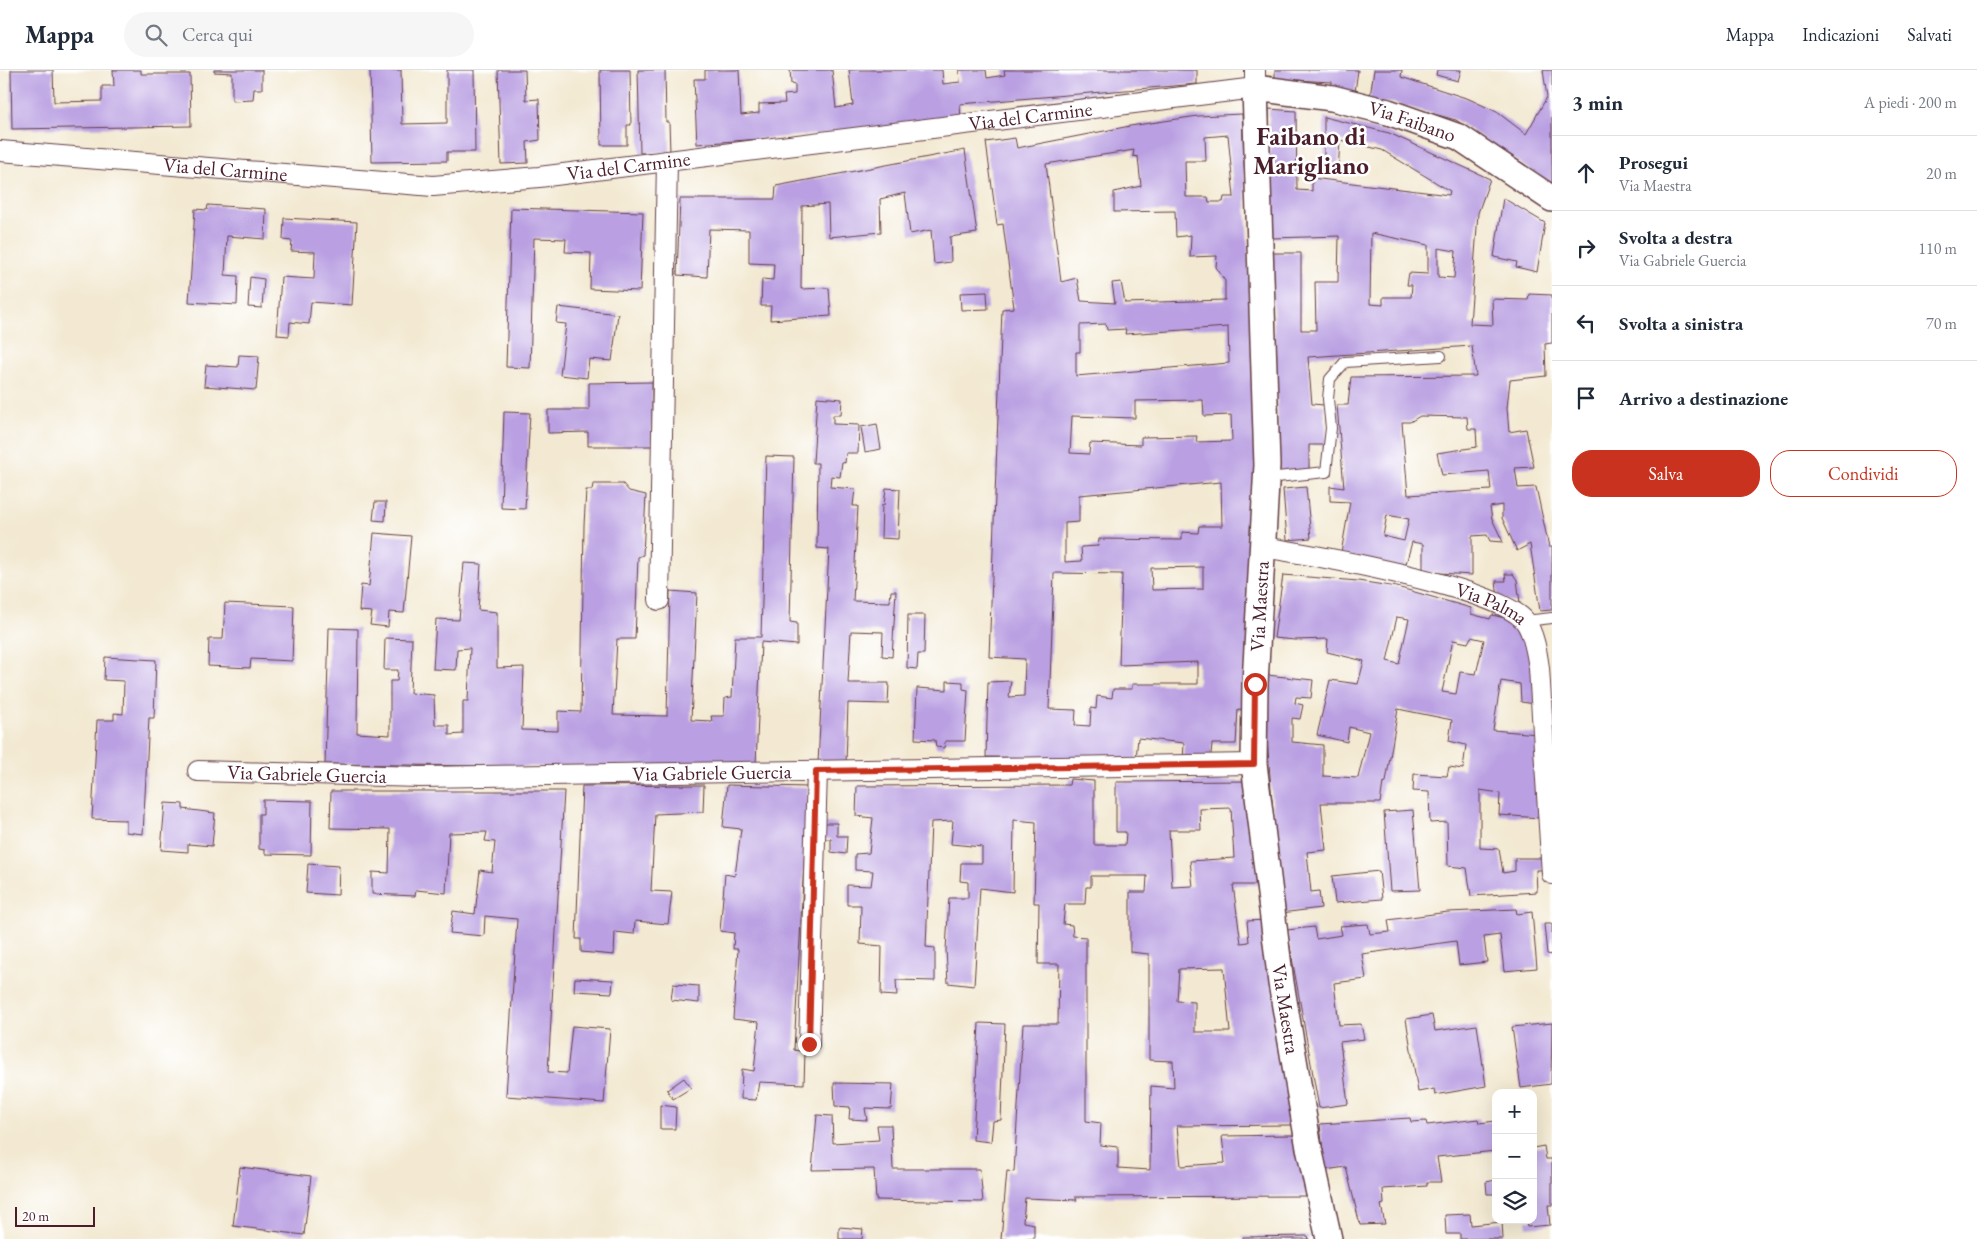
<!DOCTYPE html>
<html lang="it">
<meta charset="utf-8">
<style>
body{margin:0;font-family:"EB Garamond",serif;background:#f6f6f7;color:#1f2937}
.controls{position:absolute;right:15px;bottom:15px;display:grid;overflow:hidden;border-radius:10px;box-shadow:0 5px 20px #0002}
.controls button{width:45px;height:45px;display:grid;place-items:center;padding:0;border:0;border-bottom:1px solid #e0e1e3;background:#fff;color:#1f2937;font:25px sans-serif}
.scale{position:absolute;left:15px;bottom:12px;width:80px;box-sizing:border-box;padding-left:5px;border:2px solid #4a1f2b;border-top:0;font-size:14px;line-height:18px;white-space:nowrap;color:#4a1f2b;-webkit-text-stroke:4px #fff;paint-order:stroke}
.stop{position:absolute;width:15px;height:15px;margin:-11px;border:4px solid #c8321e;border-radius:50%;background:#fff}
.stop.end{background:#c8321e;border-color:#fff;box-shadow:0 1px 5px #0008}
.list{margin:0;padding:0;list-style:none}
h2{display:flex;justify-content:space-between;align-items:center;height:65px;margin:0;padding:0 20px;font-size:21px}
h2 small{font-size:16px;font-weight:400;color:#747a83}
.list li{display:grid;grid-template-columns:32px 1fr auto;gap:15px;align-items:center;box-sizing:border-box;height:75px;padding:0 20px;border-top:1px solid #e0e1e3}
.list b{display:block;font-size:19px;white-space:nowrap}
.list p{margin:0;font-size:16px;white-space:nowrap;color:#747a83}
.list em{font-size:16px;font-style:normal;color:#747a83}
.actions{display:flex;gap:10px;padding:15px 20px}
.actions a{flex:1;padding:11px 0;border:1px solid #c8321e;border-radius:20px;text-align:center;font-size:18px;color:#c8321e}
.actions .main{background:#c8321e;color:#fff}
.icon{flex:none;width:28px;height:28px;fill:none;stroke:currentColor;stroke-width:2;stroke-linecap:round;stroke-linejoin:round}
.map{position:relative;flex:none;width:1552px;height:1169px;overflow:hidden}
header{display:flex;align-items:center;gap:30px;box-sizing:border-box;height:70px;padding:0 25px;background:#fff;border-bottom:1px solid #e0e1e3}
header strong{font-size:24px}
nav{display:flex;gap:28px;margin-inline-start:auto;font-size:18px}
.search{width:350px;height:45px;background:#f6f6f7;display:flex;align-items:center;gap:12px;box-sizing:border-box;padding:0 18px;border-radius:28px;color:#747a83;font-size:19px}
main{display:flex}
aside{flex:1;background:#fff}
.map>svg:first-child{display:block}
.building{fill:#baa0e2;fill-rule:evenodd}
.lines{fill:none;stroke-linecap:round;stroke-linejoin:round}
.service-casing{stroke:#633d44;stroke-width:12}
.minor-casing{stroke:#633d44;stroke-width:22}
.tertiary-casing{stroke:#633d44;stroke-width:28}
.service{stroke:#fff;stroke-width:10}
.minor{stroke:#fff;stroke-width:20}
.tertiary{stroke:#fff;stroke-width:25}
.route{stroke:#c8321e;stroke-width:6}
.labels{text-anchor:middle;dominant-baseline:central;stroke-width:5;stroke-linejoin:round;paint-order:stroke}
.street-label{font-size:20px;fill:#4a1f2b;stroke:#fff}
.district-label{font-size:25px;font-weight:bold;fill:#4a1f2b;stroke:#fff}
</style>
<header>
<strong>Mappa</strong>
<div class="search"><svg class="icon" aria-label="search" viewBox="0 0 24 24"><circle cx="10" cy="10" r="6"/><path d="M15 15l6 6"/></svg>Cerca qui</div>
<nav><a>Mappa</a><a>Indicazioni</a><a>Salvati</a></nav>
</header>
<main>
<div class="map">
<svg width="1552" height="1169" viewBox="0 0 1552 1169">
<rect width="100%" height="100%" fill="#fff"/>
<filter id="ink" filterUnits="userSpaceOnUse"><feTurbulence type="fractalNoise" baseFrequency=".02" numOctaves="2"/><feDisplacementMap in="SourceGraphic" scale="10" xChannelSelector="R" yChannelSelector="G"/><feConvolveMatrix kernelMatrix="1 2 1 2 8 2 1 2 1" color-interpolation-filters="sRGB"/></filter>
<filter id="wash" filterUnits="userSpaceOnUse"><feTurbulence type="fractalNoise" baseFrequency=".0096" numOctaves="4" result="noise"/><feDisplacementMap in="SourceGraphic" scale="20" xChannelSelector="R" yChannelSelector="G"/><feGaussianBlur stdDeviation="1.12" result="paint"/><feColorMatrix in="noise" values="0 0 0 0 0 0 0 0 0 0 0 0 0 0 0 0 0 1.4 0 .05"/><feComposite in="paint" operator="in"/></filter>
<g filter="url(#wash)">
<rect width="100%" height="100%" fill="#f3e9d2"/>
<g id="blocks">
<g class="building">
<path d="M11 0H53L54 32 102 31V16H114L113 0H141V4H190L191 56 12 59Z"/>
<path d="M214 0H262V19H254L253 30 232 31V3L214 2Z"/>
<path d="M370 0H401L402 54 447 53V0H474L475 82H447V91L372 92Z"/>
<path d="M498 0H525L526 30 539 29 540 70 527 72 528 93 501 94Z"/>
<path d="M600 0H630L631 55H627V75H601Z"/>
<path d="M638 0H665L666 52H669L670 82 640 83Z"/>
<path d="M705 0H739L741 45 759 43V34L785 33 784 25 795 24V15L791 14 790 0H832L836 38 853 35 849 0H942L943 14 960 12 959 0H986L987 8 1005 5 1004 0H1197V14L960 34 961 50 846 62 697 74 694 9H705Z"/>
<path d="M1275 0H1358L1355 22 1332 21V12L1275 9Z"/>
<path d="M1374 0H1402L1401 7 1469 29 1497 42 1526 64 1547 27 1543 0H1552V115L1456 50 1393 33H1369Z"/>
<path d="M1437 0H1461L1458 11 1436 5Z"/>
<path d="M1269 39 1296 41 1297 120 1312 121V108L1449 125 1450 121 1382 80 1340 70 1338 102 1324 100V47L1389 63 1490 109 1478 143 1470 254 1493 255 1492 229 1528 230 1529 224 1552 225V273L1545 274 1546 306 1510 310 1507 338 1509 362 1526 359 1534 397 1515 398 1518 418 1536 417 1549 477H1552V540L1540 541 1530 474 1517 481 1502 448V435L1490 437 1492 449 1503 472 1490 471 1487 465 1472 466V505L1423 502V474L1412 472 1404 501 1341 483 1350 432 1330 431V416L1344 418 1337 335H1348L1351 307 1476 306 1472 276 1308 287 1312 334 1324 335 1327 375H1309V402L1280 404 1271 183H1301V260H1316L1315 212H1338L1339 166 1272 168ZM1371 163 1428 175V204L1409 203 1407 215H1412L1411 227H1383V235L1370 234ZM1438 178 1456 181 1454 208 1438 207ZM1420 346 1467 347 1468 359H1476L1477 377 1437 383 1442 405 1489 401 1491 420 1408 425 1402 352H1410ZM1387 445 1409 449 1404 471 1383 466Z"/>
<path d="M1242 44 1257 383 1245 640 1238 639 1236 674H1212L1210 694 1183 691 1184 673 1138 668 1136 689 986 687 988 612 1011 611 1009 627 1024 626 1025 589 989 587 1002 239 1014 238 1003 154 997 155 986 72 1015 68 1017 78 1130 56 1198 46ZM1228 65 1234 127H1224L1223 132H1209L1208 127H1186L1185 91H1206L1205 67ZM1134 80 1133 86 1138 87 1141 116 1114 122V142L1175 141 1176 167 1191 165 1190 187 1217 186 1216 197 1225 211V230L1125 233 1121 212 1112 213 1115 233 1081 231 1077 208 1061 212 1046 94ZM1106 254 1107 260 1126 259 1125 264 1228 257 1229 293 1076 306V282H1080V255ZM1203 330 1204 346 1231 345 1232 371 1196 372 1197 366 1141 367V375L1090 373 1089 384 1070 383 1072 346 1135 348V331ZM1221 412 1222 456H1199L1198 463 1182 462V470L1099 469 1098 476 1081 477 1082 491 1065 492V453L1079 452V425ZM1203 497V519L1152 520 1151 498ZM1054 503 1122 504 1119 595 1198 592V614H1132V619H1113L1112 628 1097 626 1096 639 1091 638 1090 656 1075 655 1076 640 1049 639Z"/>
<path d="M965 80 977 163 950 167 951 192 934 194 931 160 910 164 905 123 880 129 881 162 829 167 828 134 802 136 801 219 829 218 831 246 770 250 771 236H761L762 209 773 210 774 194 749 193V160L709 159 707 207 677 205 680 129H775L776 116Z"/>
<path d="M1503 128 1545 153 1537 202 1516 197 1517 192 1494 187Z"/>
<path d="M208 135 266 139 265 169 227 166 225 205 238 206 237 235 189 232 195 139 207 140Z"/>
<path d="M511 138 643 142 640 221 590 219 591 183 565 182 566 169 534 168 530 298 506 297Z"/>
<path d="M284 148 357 152 352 235 311 232 309 254 290 252 289 266 277 265 281 207 314 209 315 182 291 181 292 171 283 170Z"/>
<path d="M250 207 264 209 262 238 248 237Z"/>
<path d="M987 222 988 239 961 240 960 223Z"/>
<path d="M558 237 618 244 612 291 589 289 587 308 560 305 566 254 556 253Z"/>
<path d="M239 285 259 286 256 320 204 316 206 295 238 297Z"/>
<path d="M652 312V376H588V362L548 363V340H589V313Z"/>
<path d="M817 327 842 329 841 345H833V354L859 355 858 383H846L845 393 842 392 840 407 831 406 830 417 855 419 853 436H858L853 531 890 532 891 521H896L892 587 882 586 883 562 851 561 848 613H889L888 634 848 633 846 693H818L829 479 817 478 818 393H813Z"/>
<path d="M504 342 530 343 525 439 501 438Z"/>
<path d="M877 354 881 379 865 382 861 357Z"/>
<path d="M766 386 794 387 790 552 797 553V575L761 572 756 695 560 697 325 694 329 558 358 559 357 663 390 665V611H397L398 600H384L385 568 412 569 410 623 434 625 435 655H449V665L463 664V631H468L470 578 457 579 456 600 433 599 436 549 459 550 464 493 481 494 478 540 497 542V598L524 597 522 660 558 661V641L581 642 584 455 586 420H592L593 414H623L629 421 646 425 643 485 638 487 635 569H617L613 645 667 646 670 521 697 523 691 650 712 651 711 646H724L725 628 732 627 735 567H761Z"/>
<path d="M1306 417 1311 468 1287 470 1283 419Z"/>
<path d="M886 418 900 419 898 469 881 468 882 435H884Z"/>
<path d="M375 432H386L385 451 373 450Z"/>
<path d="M374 463 411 466 404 543 389 542 388 557 370 555 372 542 359 541 361 515 369 516Z"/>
<path d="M1505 504H1513L1517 510 1520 533 1498 528 1496 511H1506Z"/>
<path d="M1283 505 1358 511 1397 517 1471 538V544L1490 549 1492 545 1514 550 1534 594 1536 634 1521 632 1520 614 1501 611 1493 660 1537 664 1540 748 1499 745 1500 723 1480 720V778L1499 779 1503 803 1515 801V788H1543V800H1536L1537 822 1471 826 1467 798 1448 796 1447 752 1430 753 1429 722 1413 721 1414 704 1447 706 1449 697 1463 699 1466 675 1449 671 1452 650 1398 639 1386 712 1383 713 1380 733H1321L1326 780 1307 782 1311 822 1319 821 1321 838 1281 843 1266 656 1267 605 1313 610 1311 628 1296 627 1295 633 1303 635 1300 649 1292 648V672L1323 675V706L1358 708 1369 662 1349 657 1347 672 1317 665 1330 610 1358 614 1364 591 1327 582 1328 569 1295 570 1274 568ZM1397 547 1409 549 1399 594 1387 591ZM1471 567 1484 570 1476 604 1460 602 1456 624 1442 622 1453 570 1468 573Z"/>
<path d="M225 533 294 536 292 591 251 589 250 598 208 596 209 569H223Z"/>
<path d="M908 545H925L924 584H918L917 599 907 598Z"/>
<path d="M105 587 156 590 154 648H149L143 764 126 762V750L92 749 97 650H114V643L123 644 124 611 104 610Z"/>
<path d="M947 611 963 612V619L968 620 965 671H945L944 678 936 677 935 670 915 669 917 618 947 620Z"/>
<path d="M1070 709 1094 711V775H1125L1126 762H1116V712L1251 711 1263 815H1233L1241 873 1249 872 1247 851 1266 850 1294 1055 1177 1056 1181 1096 1225 1093 1222 1066 1291 1065 1302 1067 1308 1126 1075 1127 1077 1130 1025 1128 1023 1152 1034 1154V1169H1001L1007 1101 1014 1102 1023 954H1058L1059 894H1038L1039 833H1034L1036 752 1014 750 1013 822 980 818 974 916 948 913 946 880 949 828H968V812L960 811 961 793H982V777L951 774 953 751 931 752 926 877 935 878V911L896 910 897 926 881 925 882 876 860 874 861 835H847V815L871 816 873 801 855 800V784L869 783 873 748 856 746 857 716 1069 715ZM1231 738 1234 788 1190 791 1193 816 1172 817 1169 760H1201L1200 739ZM1091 806H1147L1146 822H1130V882L1149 884V990L1173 991 1174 1018 1151 1016 1150 1100 1118 1098V1077L1100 1075 1101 1053 1086 1051V867L1073 866 1072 855 1063 854 1065 834H1085L1086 817H1091ZM1224 898 1230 962H1195V932L1177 931 1179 899Z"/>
<path d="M704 715 703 742 655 744 651 821 672 822 668 854 635 851 634 864 615 862 614 885 581 882V869H576L582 716Z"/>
<path d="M727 715 808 717 794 980 805 982 804 1014 759 1012 756 1030 741 1029 742 999 754 1001 759 952 733 949 738 879H733L734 863 720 861 725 804 735 806 741 759 723 757Z"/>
<path d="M331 721H564L548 1002 567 1003 572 956 610 959 604 1033 506 1026 517 849 485 846 484 866 450 863 453 841 475 844 480 800 492 802 495 772 485 771 487 762 449 763 446 823 416 820 415 826 372 824V802L389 803 390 759 330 758Z"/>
<path d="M263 730 312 731 311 785 265 784V780L259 779V744H263Z"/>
<path d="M165 733 183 734V739L215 743 212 776 188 774V782L161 780Z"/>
<path d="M1413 740 1420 820 1390 821 1384 742Z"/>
<path d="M822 753H837V766H847L846 784 831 782V769H820Z"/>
<path d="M308 794 339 796 338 825 306 823Z"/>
<path d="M1379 801 1382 829 1335 833 1332 806Z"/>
<path d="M1516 839 1517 844 1532 842 1537 898 1504 901 1500 865 1484 867 1487 892 1459 895 1456 871 1362 884 1366 909 1334 913 1339 955 1361 954 1364 969 1340 972 1348 1034 1319 1038 1287 860 1314 857 1316 869 1342 865 1340 856 1368 854 1370 864 1390 862 1388 850 1448 842Z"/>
<path d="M1544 854H1552V885L1547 884Z"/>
<path d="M575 908 613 910 612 923 574 921Z"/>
<path d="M673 914 699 916V933L671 930Z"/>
<path d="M1432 945 1435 961 1477 955 1486 1016 1435 1025 1434 1019 1418 1022 1406 949Z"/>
<path d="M979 953 1005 954 1001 1050 993 1051 991 1072 973 1070Z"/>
<path d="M1552 953 1551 1014 1521 1018 1512 957Z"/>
<path d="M684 1008 691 1018 673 1029 667 1020Z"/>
<path d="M834 1013 893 1014 891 1039 865 1038 867 1050 849 1049 850 1037 835 1036Z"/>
<path d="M660 1035 676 1037 675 1059H660Z"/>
<path d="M817 1045 832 1046 833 1073 879 1070 877 1055H891L893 1099H980L983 1132 876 1130 874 1099 812 1100Z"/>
<path d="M1410 1048 1411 1052 1426 1051 1427 1055 1478 1049 1479 1053 1496 1051V1081L1437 1087 1441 1112H1427V1116L1383 1119 1384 1134 1381 1135 1385 1154 1360 1155 1346 1097 1325 1100 1320 1054Z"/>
<path d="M1544 1076 1546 1089H1552V1135H1548L1550 1155 1527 1157 1526 1150H1533V1078Z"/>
<path d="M240 1097 311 1106 304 1165 233 1156Z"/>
<path d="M1496 1110V1124H1487L1486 1112Z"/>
<path d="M1470 1144 1471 1155 1502 1152 1503 1169H1460V1164H1446L1445 1145Z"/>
<path d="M839 1157 863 1159 862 1169H839Z"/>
<path d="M1308 1166 1309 1169H1243V1167Z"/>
</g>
</g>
</g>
<g filter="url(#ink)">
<use href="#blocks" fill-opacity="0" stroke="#633d44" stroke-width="1"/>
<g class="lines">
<g class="service-casing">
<g id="service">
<path d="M1267 408 1326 402 1331 358 1328 329 1330 309 1345 292 1441 286"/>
<path d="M1525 551 1552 548"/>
</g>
</g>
<g class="minor-casing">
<g id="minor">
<path id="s1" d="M0 81 433 116 539 107 1255 18V0"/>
<path id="s2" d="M1264 477C1313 485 1498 517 1525 551 1534 563 1537 584 1539 598L1552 804"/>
<path d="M659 530 667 91"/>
<path id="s3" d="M198 701 420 707 1254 694"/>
<path d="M809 974 817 701"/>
</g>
</g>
<g class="tertiary-casing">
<g id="tertiary">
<path id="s4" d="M1329 1169 1309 1078 1281 913 1254 694 1255 614 1267 395 1255 18 1332 28 1388 42 1459 67 1552 129"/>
</g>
</g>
<use href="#service" class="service"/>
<use href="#minor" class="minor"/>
<use href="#tertiary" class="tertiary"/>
</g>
</g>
<g class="lines" filter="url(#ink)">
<path class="route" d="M809 974 816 701 1254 694 1255 614"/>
</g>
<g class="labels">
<g class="street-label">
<text stroke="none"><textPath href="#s1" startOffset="1036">Via del Carmine</textPath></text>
<text stroke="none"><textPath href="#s4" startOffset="1319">Via Faibano</textPath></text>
<text stroke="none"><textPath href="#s1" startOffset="631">Via del Carmine</textPath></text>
<text stroke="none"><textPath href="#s1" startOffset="226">Via del Carmine</textPath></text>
<text stroke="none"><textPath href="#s4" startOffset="639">Via Maestra</textPath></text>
<text stroke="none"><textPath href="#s2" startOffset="235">Via Palma</textPath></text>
<text stroke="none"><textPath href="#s3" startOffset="514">Via Gabriele Guercia</textPath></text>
<text stroke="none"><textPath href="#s3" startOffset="109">Via Gabriele Guercia</textPath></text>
<text transform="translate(1286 939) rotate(81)">Via Maestra</text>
</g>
<g class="district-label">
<text x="1311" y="66">Faibano di<tspan x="1311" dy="29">Marigliano</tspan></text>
</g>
</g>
</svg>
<div class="controls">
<button>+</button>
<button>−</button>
<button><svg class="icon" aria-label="layers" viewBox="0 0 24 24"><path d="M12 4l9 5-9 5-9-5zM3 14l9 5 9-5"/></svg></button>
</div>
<div class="scale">20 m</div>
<div class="stop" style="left:1255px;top:614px"></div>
<div class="stop end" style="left:809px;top:974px"></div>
</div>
<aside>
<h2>3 min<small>A piedi · 200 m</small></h2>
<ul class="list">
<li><svg class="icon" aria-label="ahead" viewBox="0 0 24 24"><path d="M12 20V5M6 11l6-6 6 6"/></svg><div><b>Prosegui</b><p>Via Maestra</p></div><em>20 m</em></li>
<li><svg class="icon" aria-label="right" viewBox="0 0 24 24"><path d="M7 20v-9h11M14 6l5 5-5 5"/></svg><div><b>Svolta a destra</b><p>Via Gabriele Guercia</p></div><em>110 m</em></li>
<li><svg class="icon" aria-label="left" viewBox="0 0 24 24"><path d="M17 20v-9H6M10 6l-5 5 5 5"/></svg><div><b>Svolta a sinistra</b></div><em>70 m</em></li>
<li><svg class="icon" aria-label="arrive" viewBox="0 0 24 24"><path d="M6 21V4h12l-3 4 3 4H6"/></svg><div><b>Arrivo a destinazione</b></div></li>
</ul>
<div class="actions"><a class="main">Salva</a><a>Condividi</a></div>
</aside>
</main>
